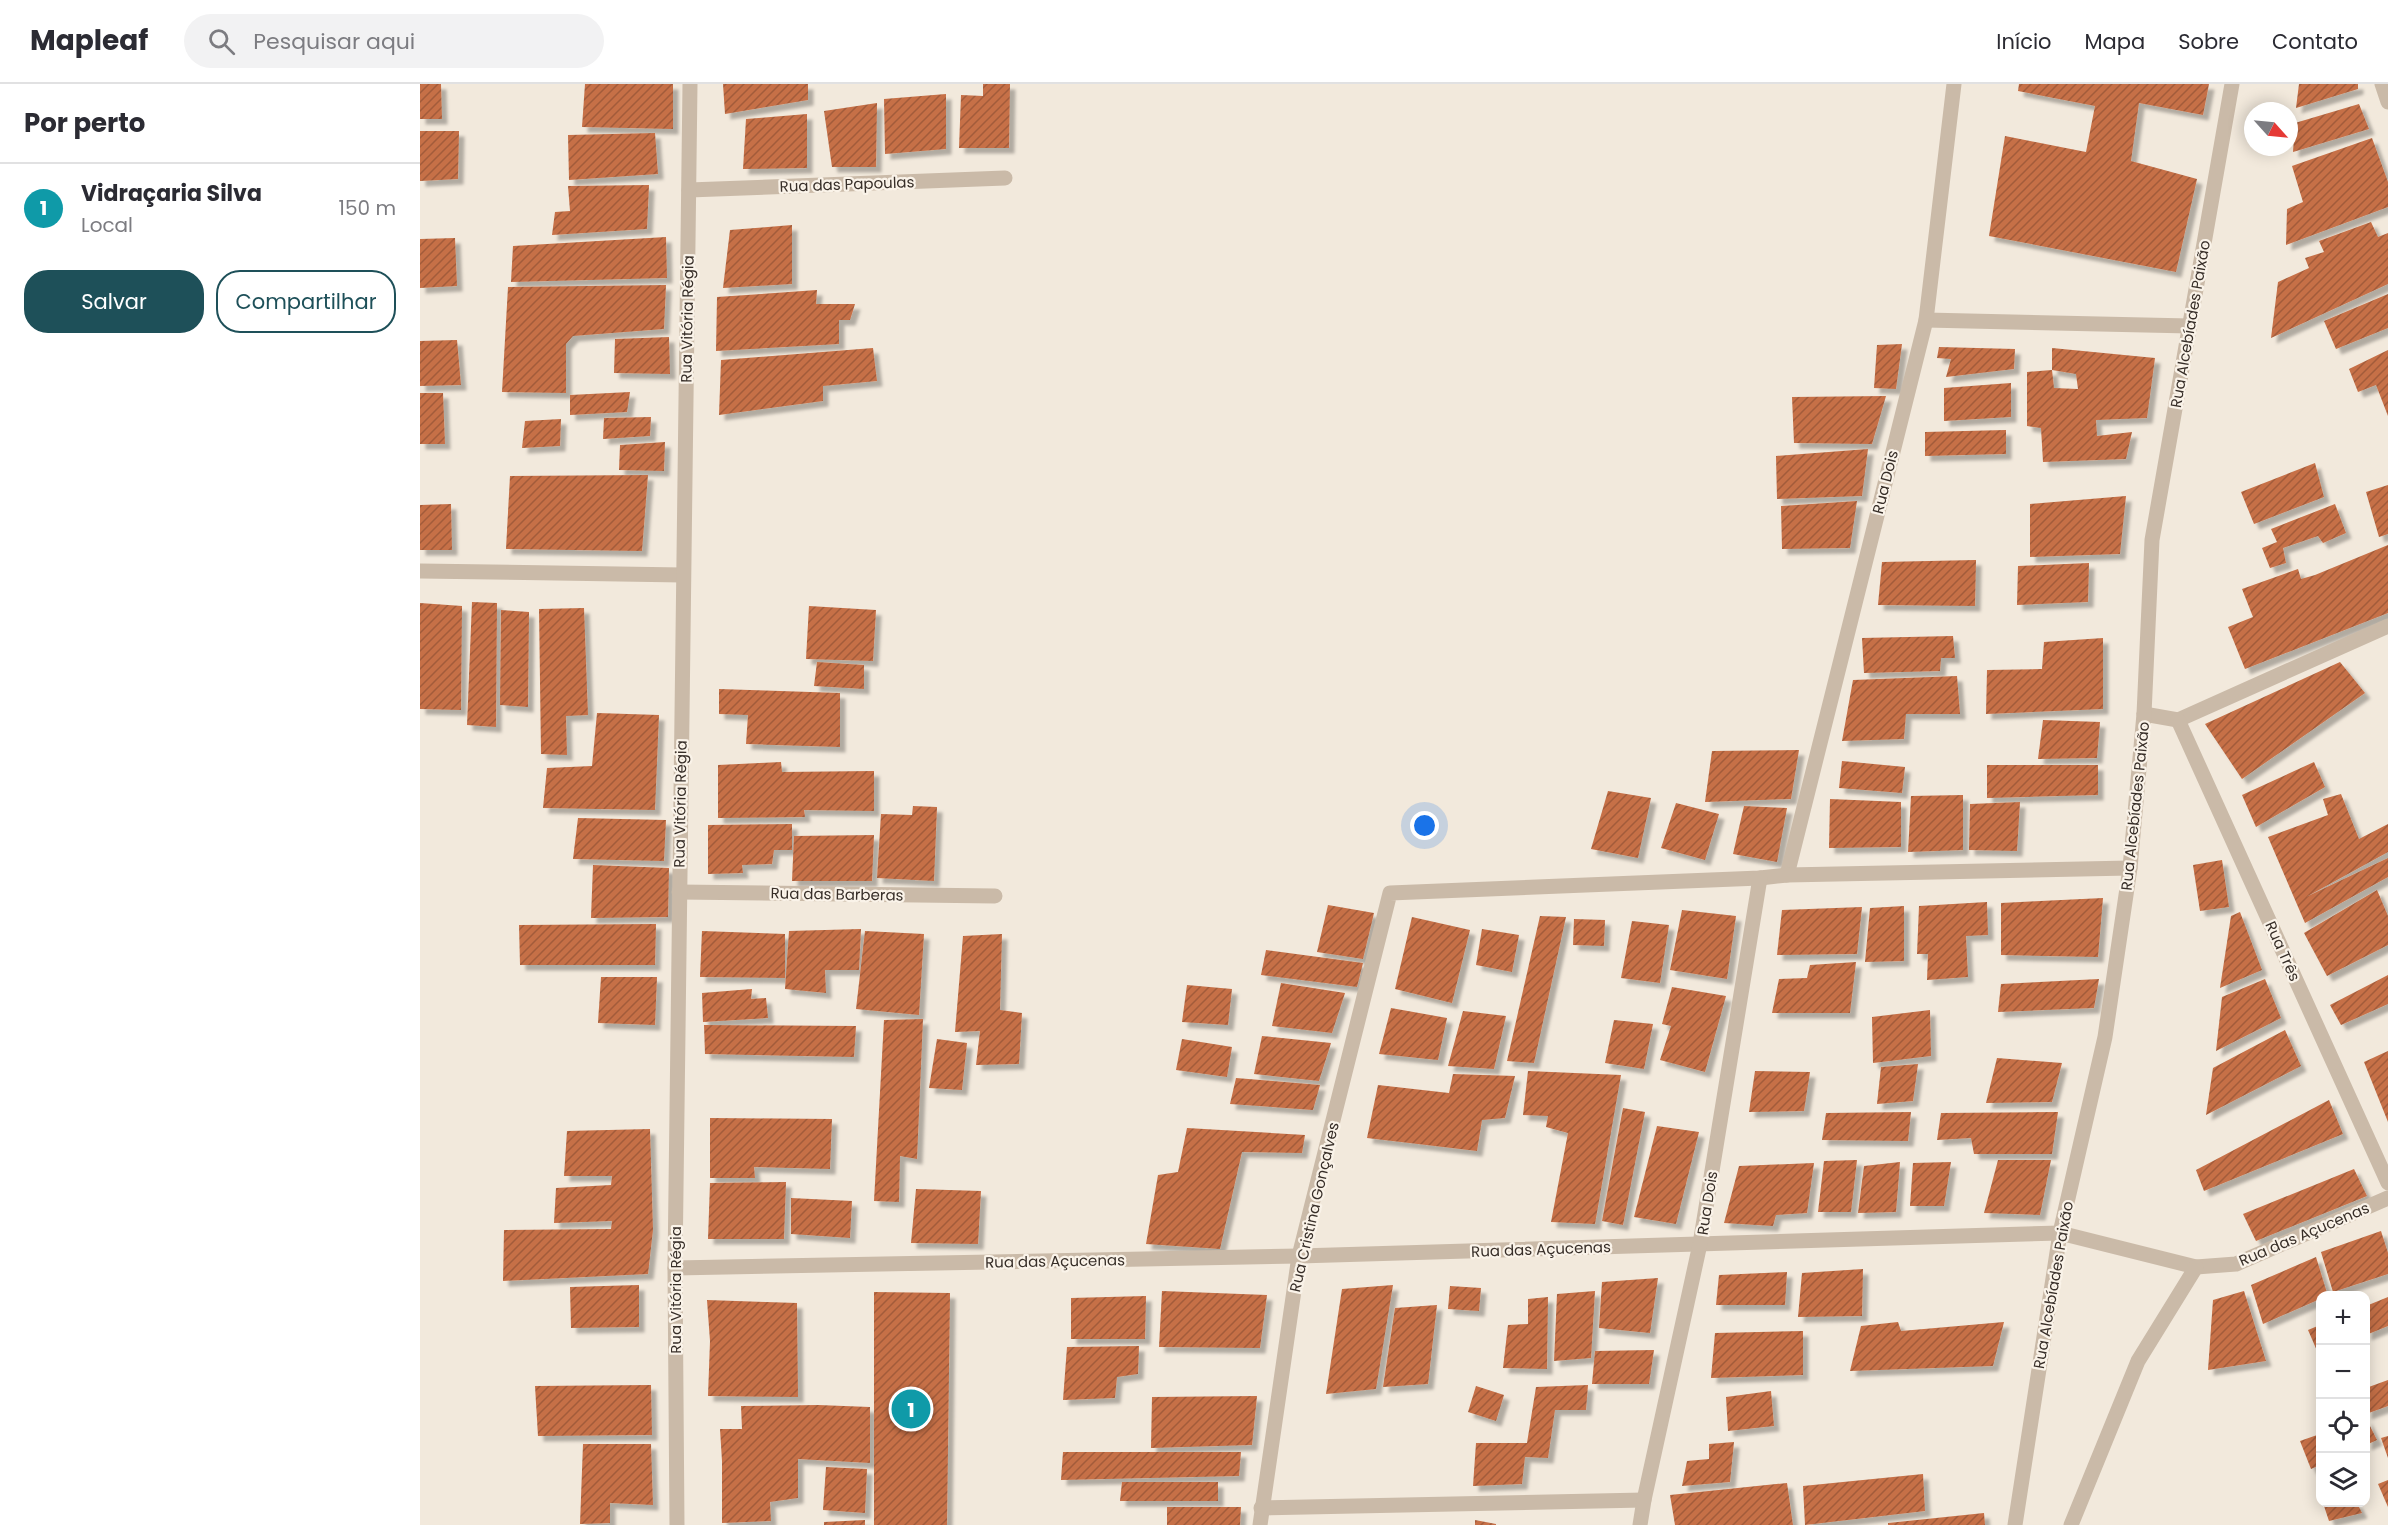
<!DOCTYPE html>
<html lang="pt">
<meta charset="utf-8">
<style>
body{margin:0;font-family:Poppins,sans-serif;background:#f2f2f3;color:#2b2b33}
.controls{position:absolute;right:18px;bottom:18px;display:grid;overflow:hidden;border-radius:12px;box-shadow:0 3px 15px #0003}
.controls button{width:54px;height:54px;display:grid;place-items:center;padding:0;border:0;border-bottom:2px solid #e1e1e2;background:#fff;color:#2b2b33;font:30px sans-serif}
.compass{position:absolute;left:1824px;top:18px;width:54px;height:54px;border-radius:50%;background:#fff;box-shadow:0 3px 15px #0003;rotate:117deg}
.you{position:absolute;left:1005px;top:742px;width:21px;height:21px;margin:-15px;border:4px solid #fff;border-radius:50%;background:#1a73e8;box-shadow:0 0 0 9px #1a73e833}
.badge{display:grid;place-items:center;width:39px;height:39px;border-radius:50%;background:#1e5059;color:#fff;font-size:20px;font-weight:700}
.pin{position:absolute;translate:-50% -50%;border:3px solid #fff;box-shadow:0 2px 6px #0006}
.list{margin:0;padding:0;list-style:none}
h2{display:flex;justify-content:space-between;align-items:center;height:78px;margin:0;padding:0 24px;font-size:26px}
h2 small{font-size:20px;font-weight:400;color:#7c7c81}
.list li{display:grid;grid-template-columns:39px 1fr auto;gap:18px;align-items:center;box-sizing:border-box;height:90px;padding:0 24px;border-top:2px solid #e1e1e2}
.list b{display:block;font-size:22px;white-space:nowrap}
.list p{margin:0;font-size:20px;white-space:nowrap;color:#7c7c81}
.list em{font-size:20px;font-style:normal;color:#7c7c81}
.actions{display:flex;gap:12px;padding:18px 24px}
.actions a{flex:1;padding:14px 0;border:2px solid #1e5059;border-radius:24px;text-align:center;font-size:21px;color:#1e5059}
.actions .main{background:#1e5059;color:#fff}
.icon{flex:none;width:33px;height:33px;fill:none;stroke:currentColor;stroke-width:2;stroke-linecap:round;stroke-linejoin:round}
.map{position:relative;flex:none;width:1968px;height:1441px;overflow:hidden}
header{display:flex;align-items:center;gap:36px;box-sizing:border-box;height:84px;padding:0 30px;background:#fff;border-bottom:2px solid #e1e1e2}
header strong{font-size:28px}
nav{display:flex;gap:33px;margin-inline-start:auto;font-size:21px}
.search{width:420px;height:54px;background:#f2f2f3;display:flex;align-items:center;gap:15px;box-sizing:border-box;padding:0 21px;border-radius:33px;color:#7c7c81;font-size:22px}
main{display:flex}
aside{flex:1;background:#fff}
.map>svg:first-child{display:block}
.building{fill:url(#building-hatch);filter:url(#shadow)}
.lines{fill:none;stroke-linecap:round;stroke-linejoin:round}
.street{stroke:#cabaa8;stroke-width:15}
.labels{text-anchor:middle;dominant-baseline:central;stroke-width:4.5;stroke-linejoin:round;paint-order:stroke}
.street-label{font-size:15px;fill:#372e28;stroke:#faf3e9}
</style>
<header>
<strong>Mapleaf</strong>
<div class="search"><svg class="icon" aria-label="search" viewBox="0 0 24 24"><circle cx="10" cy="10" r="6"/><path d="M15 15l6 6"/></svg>Pesquisar aqui</div>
<nav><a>Início</a><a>Mapa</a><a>Sobre</a><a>Contato</a></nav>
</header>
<main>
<aside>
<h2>Por perto<small></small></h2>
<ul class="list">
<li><span class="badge" style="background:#0f9aa8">1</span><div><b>Vidraçaria Silva</b><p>Local</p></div><em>150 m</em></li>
</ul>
<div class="actions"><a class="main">Salvar</a><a>Compartilhar</a></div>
</aside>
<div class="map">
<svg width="1968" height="1441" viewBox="0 0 1968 1441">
<defs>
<pattern id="building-hatch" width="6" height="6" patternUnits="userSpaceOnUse" patternTransform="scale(1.5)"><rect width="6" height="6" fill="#c66f46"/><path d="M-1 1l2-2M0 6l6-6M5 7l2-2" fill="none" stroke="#a25c3a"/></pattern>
<filter id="shadow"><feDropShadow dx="5.5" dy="5.5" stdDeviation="1.5" flood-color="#0004"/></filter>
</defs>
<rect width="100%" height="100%" fill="#f2e9dc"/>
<g class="building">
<path d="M0 0H21L22 35H0Z"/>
<path d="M165 0H253V45L162 43Z"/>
<path d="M303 0H388V16L305 30Z"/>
<path d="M563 0H590L589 64H539L541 11 563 12Z"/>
<path d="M1599 0H1789L1783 31 1719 19 1711 77 1777 95 1756 188 1569 152 1585 52 1666 68 1675 22 1598 7Z"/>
<path d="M1879 0H1938V5L1876 24Z"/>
<path d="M526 10V65L465 70 464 15Z"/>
<path d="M457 19 456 83H412L404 27Z"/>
<path d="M1939 20 1949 45 1873 68 1875 39Z"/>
<path d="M387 30V84L323 85 326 35Z"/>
<path d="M0 47H39L38 95 0 97Z"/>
<path d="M235 49 238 90 149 96 148 51Z"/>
<path d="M1952 54 1968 98V123L1866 161 1867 125 1883 118 1872 82Z"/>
<path d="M229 101 227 145 132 151 135 128 150 127 148 102Z"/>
<path d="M1951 138 1958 153 1968 149V200L1851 254 1858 198 1889 184 1885 174 1904 168 1899 157Z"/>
<path d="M372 141V200L303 204 310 146Z"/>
<path d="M246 153 247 194 91 198 93 162Z"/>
<path d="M35 154 37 202 0 204V155Z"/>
<path d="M246 201 244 245 153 252 146 260V309L82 308 88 203Z"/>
<path d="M397 206 396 220H435L430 236H419V260L296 267 297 213Z"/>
<path d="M1968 210V244L1916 265 1904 237Z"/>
<path d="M249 253 250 290 194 289 195 255Z"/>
<path d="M37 256 41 301 0 302V257Z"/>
<path d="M1482 260 1476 305 1454 304 1457 261Z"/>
<path d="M1519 263 1595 265 1594 285 1526 293 1531 275 1517 274Z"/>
<path d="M453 264 457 297 403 302V317L299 331 301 276Z"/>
<path d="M1632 264 1735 274 1727 334 1676 336 1677 352 1712 348 1706 375 1623 378 1621 344 1607 342V288L1632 286 1634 304 1658 305 1656 290 1632 286Z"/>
<path d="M1968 266V332L1956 301 1938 308 1929 285Z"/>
<path d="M1591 299V333L1524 337V304Z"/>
<path d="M210 308 207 328 150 331V311Z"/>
<path d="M0 309H23L25 360H0Z"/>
<path d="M1466 312 1452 360 1374 359 1372 313Z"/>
<path d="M231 333 230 352 183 355 184 334Z"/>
<path d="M141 335 140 362 102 364 105 337Z"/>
<path d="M1586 346V370L1505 372V348Z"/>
<path d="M245 358 244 387 199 386 200 361Z"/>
<path d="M1448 365 1442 412 1357 415 1356 372Z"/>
<path d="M1895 379 1904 413 1834 440 1821 408Z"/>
<path d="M228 391 222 467 86 465 90 392Z"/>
<path d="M1968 401V450L1959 453 1946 408Z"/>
<path d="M1706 412 1700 470 1610 473V420Z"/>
<path d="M1437 417 1430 464 1362 465 1361 422Z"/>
<path d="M31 420 32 466H0V421Z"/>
<path d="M1915 420 1926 449 1903 459 1898 452 1863 464 1866 479 1850 484 1842 464 1857 458 1851 445Z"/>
<path d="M1968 461V529L1825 585 1808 543 1833 533 1822 505 1878 485 1881 495 1895 491Z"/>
<path d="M1556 476 1555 522 1458 521 1462 478Z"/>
<path d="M1669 479 1668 518 1597 521 1598 482Z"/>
<path d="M52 518 77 519 76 643 47 641Z"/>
<path d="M0 519 42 522 41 626 0 625Z"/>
<path d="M389 522 456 526 453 577 386 575Z"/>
<path d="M164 524 168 631 146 632 147 671 121 670 119 525Z"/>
<path d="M81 526 109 528 108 623 80 621Z"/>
<path d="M1533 552 1535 574H1521L1520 587 1444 589 1442 554Z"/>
<path d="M1683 554V625L1566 630 1567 586 1622 585 1624 558Z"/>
<path d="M397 578 444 581V605L394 602Z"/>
<path d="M1920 578 1945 609 1822 695 1785 640Z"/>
<path d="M1537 592 1540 630H1486L1484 655 1422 657 1433 596Z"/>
<path d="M299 605 420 609V663L326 660 328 631 299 630Z"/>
<path d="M177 629 239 631 235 726 123 724 127 684 172 682Z"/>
<path d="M1623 636 1680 638 1677 674 1618 675Z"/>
<path d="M1379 666 1371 715 1285 718 1292 667Z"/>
<path d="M1422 677 1485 683 1482 709 1419 704Z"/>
<path d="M361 678 362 688 454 687V727L384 726 385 733 298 734V681Z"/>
<path d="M1894 678 1905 703 1836 743 1822 711Z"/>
<path d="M1567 681H1678V711L1567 714Z"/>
<path d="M1188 707 1231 714 1218 774 1171 765Z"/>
<path d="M1921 710 1939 755 1968 740V768L1886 813 1968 774V793L1885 839 1848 753 1908 731 1903 715Z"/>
<path d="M1543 711V766L1488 768 1491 712Z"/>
<path d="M1410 715 1481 718V763L1409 764Z"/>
<path d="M1600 718 1597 767 1549 766 1550 720Z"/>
<path d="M1256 719 1299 730 1285 776 1241 764Z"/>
<path d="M493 722 517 723 514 797 457 794 461 730 492 731Z"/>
<path d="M1324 722 1367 724 1357 778 1313 770Z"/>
<path d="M158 734 246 736 244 777 153 775Z"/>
<path d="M372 740V766H354L352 780 322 781 323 789 288 790V741Z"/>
<path d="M454 751 452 797H372L374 752Z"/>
<path d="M1802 776 1809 823 1780 827 1773 781Z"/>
<path d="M173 781 249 784 248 833 171 834Z"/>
<path d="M1957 806 1968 832V861L1907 892 1884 849Z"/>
<path d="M1683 814 1678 873 1581 871V819Z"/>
<path d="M1567 818 1568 851 1546 852 1548 893 1507 896 1508 870H1497L1499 822Z"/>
<path d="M908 821 954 829 943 875 897 868Z"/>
<path d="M1484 822V877L1445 878 1450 824Z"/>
<path d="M1442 823 1437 870 1357 871 1362 826Z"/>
<path d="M1262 826 1316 832 1307 895 1250 886Z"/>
<path d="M1820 828 1842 886 1800 904 1811 832Z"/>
<path d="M1120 832 1146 833 1114 979 1087 977Z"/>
<path d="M992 833 1050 846 1032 919 975 905Z"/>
<path d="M1154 835 1185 836 1184 862 1153 861Z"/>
<path d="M1212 837 1249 841 1240 899 1201 894Z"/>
<path d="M236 840 235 881H100L99 841Z"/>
<path d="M441 845 439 886H405L406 909 365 905 369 847Z"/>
<path d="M1062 845 1099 851 1092 888 1056 881Z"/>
<path d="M282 847 365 850V894L280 893Z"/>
<path d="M445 847 504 850 499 931 436 925Z"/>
<path d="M582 850 580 926 602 929 599 980 556 981 560 947 535 948 543 852Z"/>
<path d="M846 866 943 879 937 903 841 891Z"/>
<path d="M1436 878 1430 929H1352L1359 895 1387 894 1390 881Z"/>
<path d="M1968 891V920L1921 941 1910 921Z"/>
<path d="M181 893H237L235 941 178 939Z"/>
<path d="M1679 895 1674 924 1578 928 1581 900Z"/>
<path d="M1845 895 1861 934 1796 967 1802 913Z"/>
<path d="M861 899 925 909 912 949 852 942Z"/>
<path d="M767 901 812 905 808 941 762 938Z"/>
<path d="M1252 903 1306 912 1285 988 1240 976 1251 942 1242 940Z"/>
<path d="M332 905 331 915 346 914 348 934 283 938 282 909Z"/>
<path d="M971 924 1027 934 1018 976 959 970Z"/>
<path d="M1510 926 1511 972 1453 979 1452 933Z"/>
<path d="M1043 927 1086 932 1074 985 1028 982Z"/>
<path d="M503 935 497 1075 480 1072 479 1118 454 1117 464 936Z"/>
<path d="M1194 936 1233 940 1224 985 1185 979Z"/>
<path d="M284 941 436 942 434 973 285 970Z"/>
<path d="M1865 946 1881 982 1786 1031 1793 984Z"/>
<path d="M842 952 911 959 899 997 834 990Z"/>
<path d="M517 955 547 959 542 1006 509 1004Z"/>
<path d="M762 955 812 963 807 993 756 986Z"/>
<path d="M1968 967V1038L1944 978Z"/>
<path d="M1577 974 1642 979 1632 1018 1566 1019Z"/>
<path d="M1498 980 1493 1017 1457 1020 1461 983Z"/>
<path d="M1108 987 1201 991 1175 1140 1131 1138 1148 1049 1126 1043 1128 1032 1103 1031Z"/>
<path d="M1335 987 1390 988 1384 1027 1329 1028Z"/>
<path d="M1033 990 1095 992 1085 1034 1062 1036 1057 1067 947 1054 958 1001 1029 1009Z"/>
<path d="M816 994 900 1001 893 1026 810 1020Z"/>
<path d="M1909 1016 1923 1050 1784 1107 1776 1086Z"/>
<path d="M1203 1024 1225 1028 1203 1141 1182 1137Z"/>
<path d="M1491 1028 1488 1057 1402 1056 1406 1029Z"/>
<path d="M1638 1028 1632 1070H1554L1551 1054 1517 1056 1521 1029Z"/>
<path d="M290 1034 412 1035 410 1085 334 1083 335 1094H290Z"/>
<path d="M1237 1042 1279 1048 1256 1140 1214 1133Z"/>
<path d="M767 1044 885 1051 882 1069 822 1068 800 1165 726 1160 738 1091 758 1088Z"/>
<path d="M230 1045 233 1146 228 1190 83 1197 84 1146 191 1145 192 1137 134 1139 136 1104 191 1101 192 1092H144L147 1047Z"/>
<path d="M1437 1076 1431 1128H1398L1404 1077Z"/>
<path d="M1578 1076H1631L1620 1131 1564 1129Z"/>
<path d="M1480 1078 1476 1128 1438 1129 1444 1082Z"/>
<path d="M1531 1078 1524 1122H1490L1493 1079Z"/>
<path d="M1394 1079 1387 1129 1356 1131 1353 1142 1304 1139 1319 1082Z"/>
<path d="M1934 1085 1947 1112 1836 1157 1823 1130Z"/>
<path d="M366 1098 364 1155H288L290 1099Z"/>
<path d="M496 1105 561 1107 558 1160 491 1159Z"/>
<path d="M371 1114 432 1117 430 1154 371 1150Z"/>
<path d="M1961 1147 1968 1169V1190L1913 1208 1901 1168Z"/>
<path d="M1896 1173 1908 1212H1900V1215L1843 1240 1831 1201Z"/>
<path d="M1443 1185 1442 1232 1378 1233 1382 1189Z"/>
<path d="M1367 1188 1365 1221H1296L1299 1191Z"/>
<path d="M1238 1194 1230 1249 1179 1244 1182 1198Z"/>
<path d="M219 1201V1243L151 1244 150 1203Z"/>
<path d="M973 1201 956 1305 906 1310 922 1205Z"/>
<path d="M1030 1202 1061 1204 1059 1227 1028 1225Z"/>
<path d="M742 1207 847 1211 840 1264 739 1263Z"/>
<path d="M1175 1207 1171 1274 1134 1277 1137 1210Z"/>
<path d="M1824 1207 1846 1277 1788 1286 1793 1216Z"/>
<path d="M454 1208 530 1209 527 1441H454Z"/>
<path d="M726 1212 725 1255H651V1214Z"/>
<path d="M1128 1213 1127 1285 1083 1284 1088 1241 1108 1240V1215Z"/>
<path d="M1968 1213V1242L1946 1251V1222Z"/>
<path d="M287 1216 377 1219 378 1313 288 1312 290 1257Z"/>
<path d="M1017 1221 1008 1300 963 1303 975 1224Z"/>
<path d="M1478 1238 1481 1247 1584 1238 1573 1282 1430 1287 1441 1242Z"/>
<path d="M1900 1241V1268L1898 1269 1888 1246Z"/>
<path d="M1383 1247V1291L1291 1294 1295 1249Z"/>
<path d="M719 1262 718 1290 697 1293 695 1314 643 1316 647 1263Z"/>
<path d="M1234 1266 1229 1300H1172L1175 1267Z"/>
<path d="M1968 1296V1322L1946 1330V1304Z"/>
<path d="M231 1301 232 1351 118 1352 115 1302Z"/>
<path d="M1168 1301 1166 1326H1135L1128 1374 1105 1373 1102 1400 1053 1402 1056 1359H1107L1116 1303Z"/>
<path d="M1056 1302 1084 1311 1076 1337 1048 1328Z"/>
<path d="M1351 1307 1354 1342 1308 1347 1306 1313Z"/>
<path d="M837 1312 832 1361 731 1364 732 1313Z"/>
<path d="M398 1321 450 1323V1379L378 1375V1414L350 1418 351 1437 302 1439V1377L300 1345H322L321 1322Z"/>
<path d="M1946 1334 1957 1356 1946 1361Z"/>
<path d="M1900 1350V1381L1891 1385 1880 1357Z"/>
<path d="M1968 1352V1374L1961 1354Z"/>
<path d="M1314 1358 1310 1398 1262 1402 1267 1377 1289 1375V1360Z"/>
<path d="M163 1360H231L233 1421 190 1419V1439L160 1440Z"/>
<path d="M643 1368H821L819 1392 641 1396Z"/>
<path d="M406 1383 447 1385 445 1429 403 1426Z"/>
<path d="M1503 1390 1505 1427 1385 1441 1383 1402Z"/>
<path d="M1968 1396V1423L1958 1400Z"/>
<path d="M702 1398H798V1417H700Z"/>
<path d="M1367 1399 1373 1441H1255L1250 1411Z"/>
<path d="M1903 1419H1937L1942 1429 1909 1437Z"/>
<path d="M747 1423H821L820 1441H747Z"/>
<path d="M1564 1429 1565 1441H1468V1439Z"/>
<path d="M445 1436V1441H404V1438Z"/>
<path d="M1055 1436 1076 1440V1441H1055Z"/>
</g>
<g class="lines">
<g class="street">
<path d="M1962 0 1968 18"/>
<path d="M269 106 585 94"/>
<path d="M1506 236 1770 242"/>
<path d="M0 487 263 491"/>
<path d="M1724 630 1758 636 1968 542"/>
<path d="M1758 636 1968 1099"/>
<path d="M1367 791 1506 236 1534 0"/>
<path d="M259 808 575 812"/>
<path d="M255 1184 879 1172 1640 1149 1776 1183 1816 1180 1968 1114"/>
<path d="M841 1424 1224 1416"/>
<path d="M257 1441 255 1184 270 0"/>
<path d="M840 1441 879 1172 970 809 1340 794 1367 791 1710 784"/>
<path d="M1220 1441 1224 1416 1280 1160 1340 794"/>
<path d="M1595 1441 1640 1149 1685 953 1710 784 1724 630 1732 456 1812 0"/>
<path d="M1651 1441 1718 1277 1776 1183"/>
</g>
</g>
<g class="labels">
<g class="street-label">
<text transform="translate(427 100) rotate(-2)">Rua das Papoulas</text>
<text transform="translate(267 235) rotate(-89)">Rua Vitória Régia</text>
<text transform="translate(1770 240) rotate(-80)">Rua Alcebíades Paixão</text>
<text transform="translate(1465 398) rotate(-76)">Rua Dois</text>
<text transform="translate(260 720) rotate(-89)">Rua Vitória Régia</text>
<text transform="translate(1715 722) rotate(-84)">Rua Alcebíades Paixão</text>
<text transform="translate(417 810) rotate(1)">Rua das Barberas</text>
<text transform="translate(1863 867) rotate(66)">Rua Três</text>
<text transform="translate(1287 1119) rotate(-81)">Rua Dois</text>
<text transform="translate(894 1123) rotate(-77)">Rua Cristina Gonçalves</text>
<text transform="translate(1884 1150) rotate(-23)">Rua das Açucenas</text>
<text transform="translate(1121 1165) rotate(-2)">Rua das Açucenas</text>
<text transform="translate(635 1177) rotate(-1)">Rua das Açucenas</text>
<text transform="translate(1633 1201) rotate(-80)">Rua Alcebíades Paixão</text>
<text transform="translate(255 1206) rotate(-90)">Rua Vitória Régia</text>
</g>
</g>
</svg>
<div class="controls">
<button>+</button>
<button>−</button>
<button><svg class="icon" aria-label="locate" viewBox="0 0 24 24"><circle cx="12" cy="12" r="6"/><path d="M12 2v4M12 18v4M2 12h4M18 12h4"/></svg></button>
<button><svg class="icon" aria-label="layers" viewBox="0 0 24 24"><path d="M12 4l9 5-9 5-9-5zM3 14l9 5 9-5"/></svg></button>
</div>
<svg class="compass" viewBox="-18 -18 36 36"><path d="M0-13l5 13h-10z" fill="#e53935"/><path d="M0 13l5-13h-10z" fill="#7c7c81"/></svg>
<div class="you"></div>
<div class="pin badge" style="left:491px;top:1325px;background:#0f9aa8">1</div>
</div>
</main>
